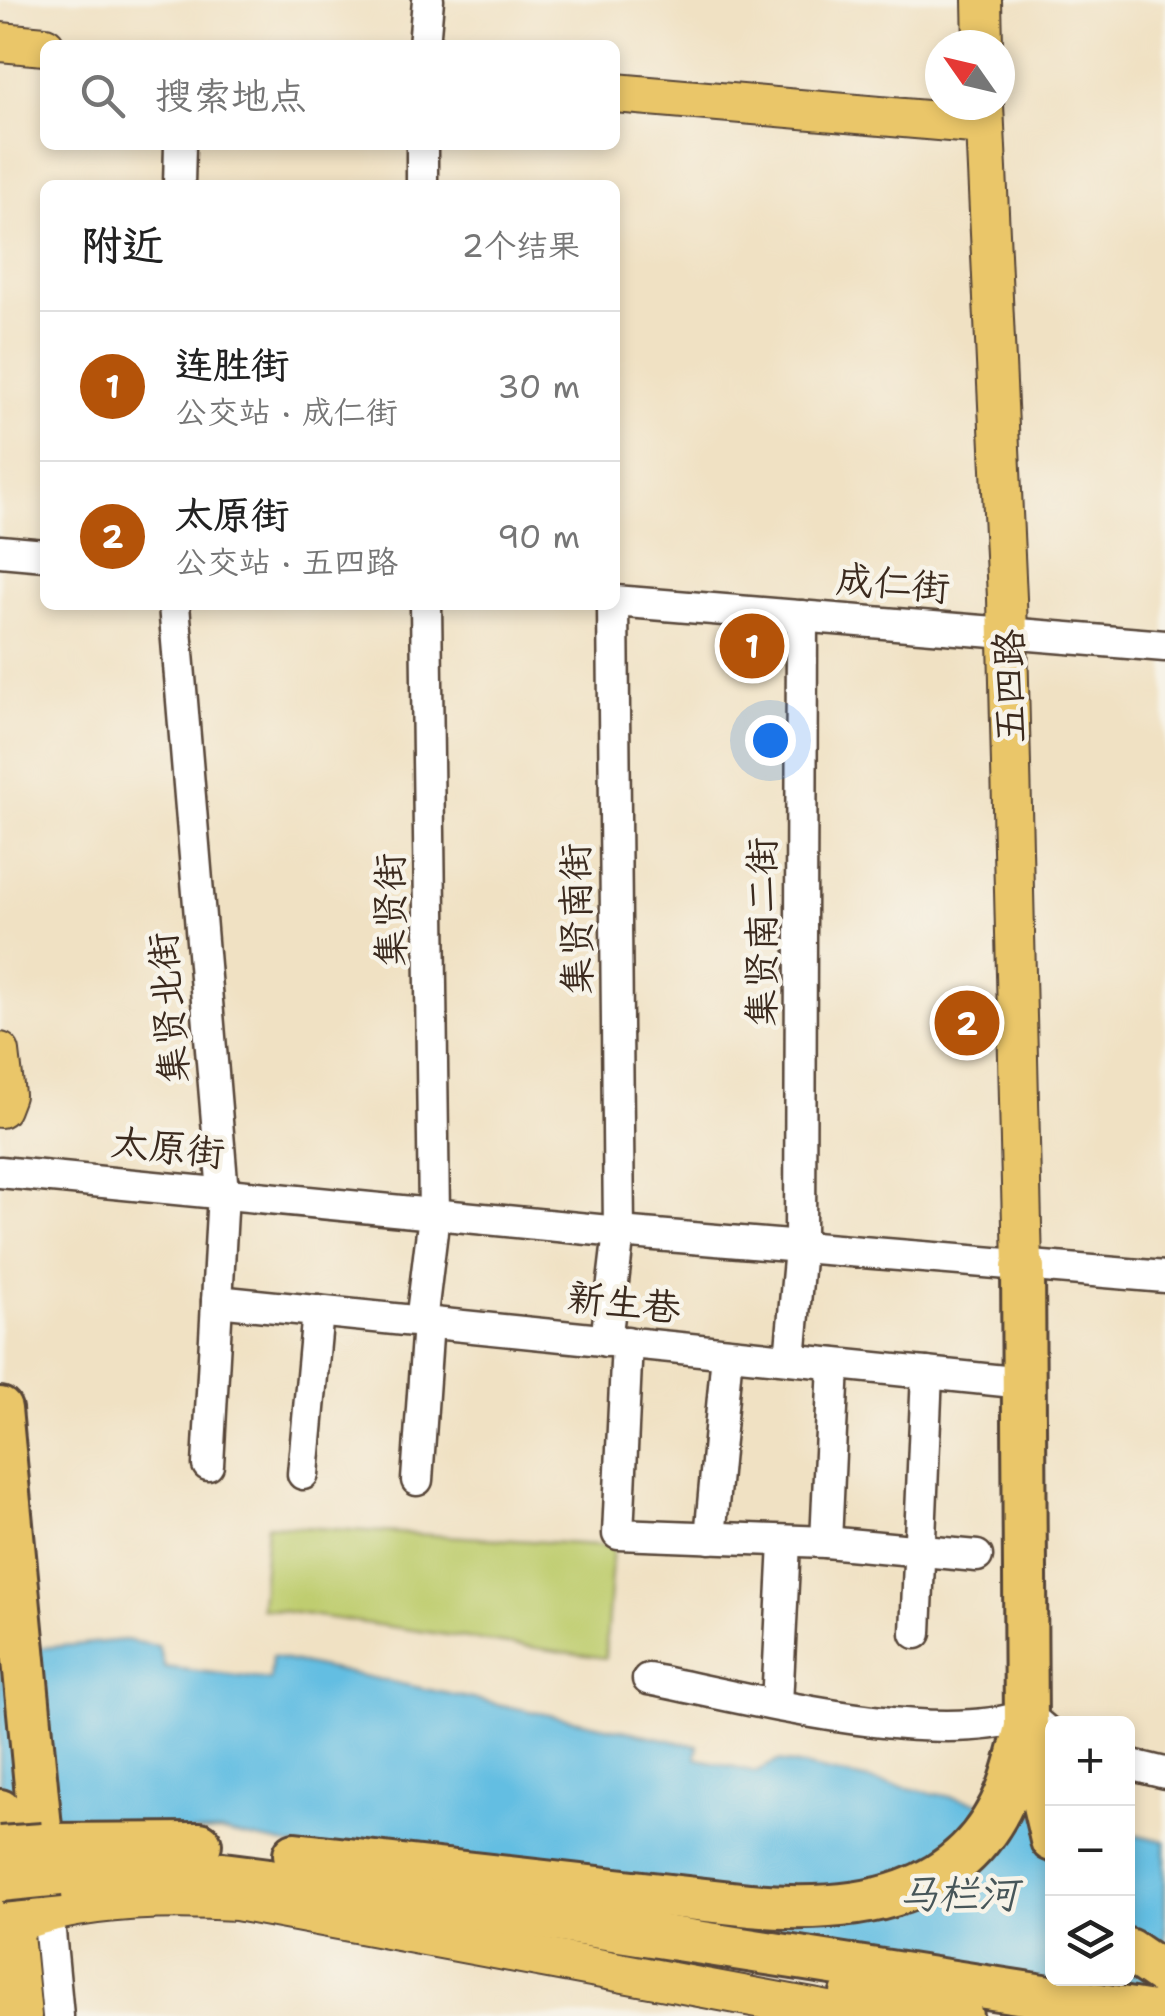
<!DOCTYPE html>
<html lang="zh">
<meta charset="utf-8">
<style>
body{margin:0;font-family:"Shantell Sans","LXGW WenKai TC",sans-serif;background:#f6f6f6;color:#222}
.controls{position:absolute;right:30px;bottom:30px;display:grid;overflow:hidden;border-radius:15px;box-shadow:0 5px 15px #0003}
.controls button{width:90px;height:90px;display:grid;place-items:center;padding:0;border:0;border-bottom:2px solid #e0e0e0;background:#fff;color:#222;font:50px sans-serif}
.compass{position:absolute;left:925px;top:30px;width:90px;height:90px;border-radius:50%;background:#fff;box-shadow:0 5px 15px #0003;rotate:304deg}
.you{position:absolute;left:770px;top:740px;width:35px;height:35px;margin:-25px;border:8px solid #fff;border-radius:50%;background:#1a73e8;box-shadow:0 0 0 15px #1a73e833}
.badge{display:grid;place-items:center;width:65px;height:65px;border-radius:50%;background:#b45309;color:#fff;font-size:32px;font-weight:700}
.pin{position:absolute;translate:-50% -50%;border:5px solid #fff;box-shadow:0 2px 10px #0006}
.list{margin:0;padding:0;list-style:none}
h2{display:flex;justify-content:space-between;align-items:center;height:130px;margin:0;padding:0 40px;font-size:42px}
h2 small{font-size:32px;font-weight:400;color:#767676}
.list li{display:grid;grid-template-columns:65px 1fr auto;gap:30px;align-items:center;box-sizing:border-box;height:150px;padding:0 40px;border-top:2px solid #e0e0e0}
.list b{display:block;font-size:38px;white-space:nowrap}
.list p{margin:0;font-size:32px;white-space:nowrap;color:#767676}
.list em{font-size:32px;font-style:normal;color:#767676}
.icon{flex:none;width:55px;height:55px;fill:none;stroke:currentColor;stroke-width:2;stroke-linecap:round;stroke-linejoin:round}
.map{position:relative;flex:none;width:1165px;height:2016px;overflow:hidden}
.search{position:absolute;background:#fff;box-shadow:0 5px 15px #0003;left:40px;top:40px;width:580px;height:110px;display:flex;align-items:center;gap:25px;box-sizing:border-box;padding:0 35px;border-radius:15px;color:#767676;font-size:38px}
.panel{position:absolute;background:#fff;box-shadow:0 5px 15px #0003;left:40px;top:180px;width:580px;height:430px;border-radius:15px}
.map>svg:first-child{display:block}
.green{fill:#bfcd6f;stroke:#7d7c46;stroke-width:2.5}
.water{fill:#64bee2;stroke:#507480;stroke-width:2.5}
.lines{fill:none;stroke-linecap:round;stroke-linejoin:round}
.minor-casing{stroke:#564537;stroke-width:35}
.major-casing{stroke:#564537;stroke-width:42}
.highway-casing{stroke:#564537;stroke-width:48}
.minor{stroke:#fff;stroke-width:30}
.major{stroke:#eac669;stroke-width:38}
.highway{stroke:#eac669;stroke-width:42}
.highway-bridge-casing{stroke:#564537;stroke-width:48;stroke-linecap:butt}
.highway-bridge{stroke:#eac669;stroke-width:42}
.labels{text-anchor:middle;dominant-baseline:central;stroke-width:9;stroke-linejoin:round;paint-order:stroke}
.street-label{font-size:38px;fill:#3b2a1e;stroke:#f7f3e8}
.water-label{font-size:40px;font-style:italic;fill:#475659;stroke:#f7f3e8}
</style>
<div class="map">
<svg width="1165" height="2016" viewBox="0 0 1165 2016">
<rect width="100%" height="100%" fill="#f7f3e8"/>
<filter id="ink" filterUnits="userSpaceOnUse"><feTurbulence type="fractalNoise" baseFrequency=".01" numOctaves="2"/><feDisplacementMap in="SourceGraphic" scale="20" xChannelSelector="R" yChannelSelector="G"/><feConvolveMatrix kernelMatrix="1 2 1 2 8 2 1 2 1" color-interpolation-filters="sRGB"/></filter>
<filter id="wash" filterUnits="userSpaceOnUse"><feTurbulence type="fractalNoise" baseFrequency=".0048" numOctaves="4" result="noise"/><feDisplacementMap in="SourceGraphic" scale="40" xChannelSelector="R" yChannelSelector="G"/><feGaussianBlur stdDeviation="2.25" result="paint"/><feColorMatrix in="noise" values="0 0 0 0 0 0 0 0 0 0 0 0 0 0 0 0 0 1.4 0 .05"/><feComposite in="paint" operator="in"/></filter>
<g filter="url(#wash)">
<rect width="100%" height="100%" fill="#f0e1c3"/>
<path class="green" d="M267 1525 613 1546 605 1658 261 1608Z"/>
<path class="water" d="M125 1640 158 1646 165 1667 270 1680 272 1657 698 1746 696 1758 755 1772 778 1761 1052 1818V1978H1128V1833L1165 1841V2016L221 1832 0 1833V1652Z"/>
</g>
<g filter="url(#ink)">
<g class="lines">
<g class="minor-casing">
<g id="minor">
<path d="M424 45 428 0"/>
<path d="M422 145V185"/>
<path d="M179 185 180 145"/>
<path d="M0 551 45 555"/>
<path d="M615 601 1165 646"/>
<path d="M174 605 223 1193 208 1465"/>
<path d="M0 1172 619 1232 1165 1277"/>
<path d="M217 1301 1024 1383"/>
<path d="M421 1322 434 1215 426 605"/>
<path d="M606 1341 619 1232 613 605"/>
<path d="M627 1342 618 1534 826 1542 977 1556"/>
<path d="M790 1359 800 1248 802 616"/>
<path d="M303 1474 318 1311"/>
<path d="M417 1480 428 1322"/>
<path d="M710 1538 727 1353"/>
<path d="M826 1542 834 1364"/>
<path d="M916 1633 927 1373"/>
<path d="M648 1679C747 1698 934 1748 1027 1715L1052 1736"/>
<path d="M777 1704 785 1543"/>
<path d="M1128 1764 1165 1773"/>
<path d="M48 1911 58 2016"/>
</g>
</g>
<g class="major-casing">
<g id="major">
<path d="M982 0 983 45"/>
<path d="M0 42 45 46"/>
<path d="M615 93 984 125"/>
<path d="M984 105 1007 598 1023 1267"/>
<path d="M0 1052 5 1095 0 1108"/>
<path d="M20 1921C87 1898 167 1897 237 1901L855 2016"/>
</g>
</g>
<g class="highway-casing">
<g id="highway">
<path d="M1023 1267 1026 1727 1052 1840"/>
<path d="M0 1409 48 1911"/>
<path d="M0 1811 20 2016"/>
<path d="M43 1845 200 1844"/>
<path d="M295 1854 750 1905C856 1914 966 1900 1009 1787 1016 1768 1021 1747 1026 1727"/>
<path d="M60 1874 215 1873 452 1904 1165 2015"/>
<path d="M1128 1950 1165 1975"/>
<path d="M852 1994 961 2016"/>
</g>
</g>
<use href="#minor" class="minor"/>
<use href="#major" class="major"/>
<use href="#highway" class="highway"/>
<g class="highway-bridge-casing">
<g id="highway-bridge">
<path d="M0 1848 43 1845"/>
<path d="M0 1880 60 1874"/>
</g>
</g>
<use href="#highway-bridge" class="highway-bridge"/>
</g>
</g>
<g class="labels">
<g class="street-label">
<text transform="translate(893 583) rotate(5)">成仁街</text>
<text transform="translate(1009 686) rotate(-91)">五四路</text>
<text transform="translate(390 910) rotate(-91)">集贤街</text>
<text transform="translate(576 919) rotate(-91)">集贤南街</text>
<text transform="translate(761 932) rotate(-90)">集贤南二街</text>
<text transform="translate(168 1008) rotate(-95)">集贤北街</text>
<text transform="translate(168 1147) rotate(6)">太原街</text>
<text transform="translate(624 1302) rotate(6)">新生巷</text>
</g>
<g class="water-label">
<text x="958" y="1894">马栏河</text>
</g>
</g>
</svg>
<div class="controls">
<button>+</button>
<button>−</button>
<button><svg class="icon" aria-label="layers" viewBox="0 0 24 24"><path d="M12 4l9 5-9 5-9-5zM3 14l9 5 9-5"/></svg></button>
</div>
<svg class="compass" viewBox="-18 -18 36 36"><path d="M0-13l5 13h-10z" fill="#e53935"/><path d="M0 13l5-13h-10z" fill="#767676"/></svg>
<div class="you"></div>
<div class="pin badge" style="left:752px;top:646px">1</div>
<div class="pin badge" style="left:967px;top:1023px">2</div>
<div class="search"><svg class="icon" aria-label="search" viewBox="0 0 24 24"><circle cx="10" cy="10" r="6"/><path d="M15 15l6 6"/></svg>搜索地点</div>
<section class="panel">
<h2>附近<small>2个结果</small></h2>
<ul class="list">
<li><span class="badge">1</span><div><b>连胜街</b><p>公交站 · 成仁街</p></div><em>30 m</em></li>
<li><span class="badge">2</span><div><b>太原街</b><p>公交站 · 五四路</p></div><em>90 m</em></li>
</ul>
</section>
</div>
